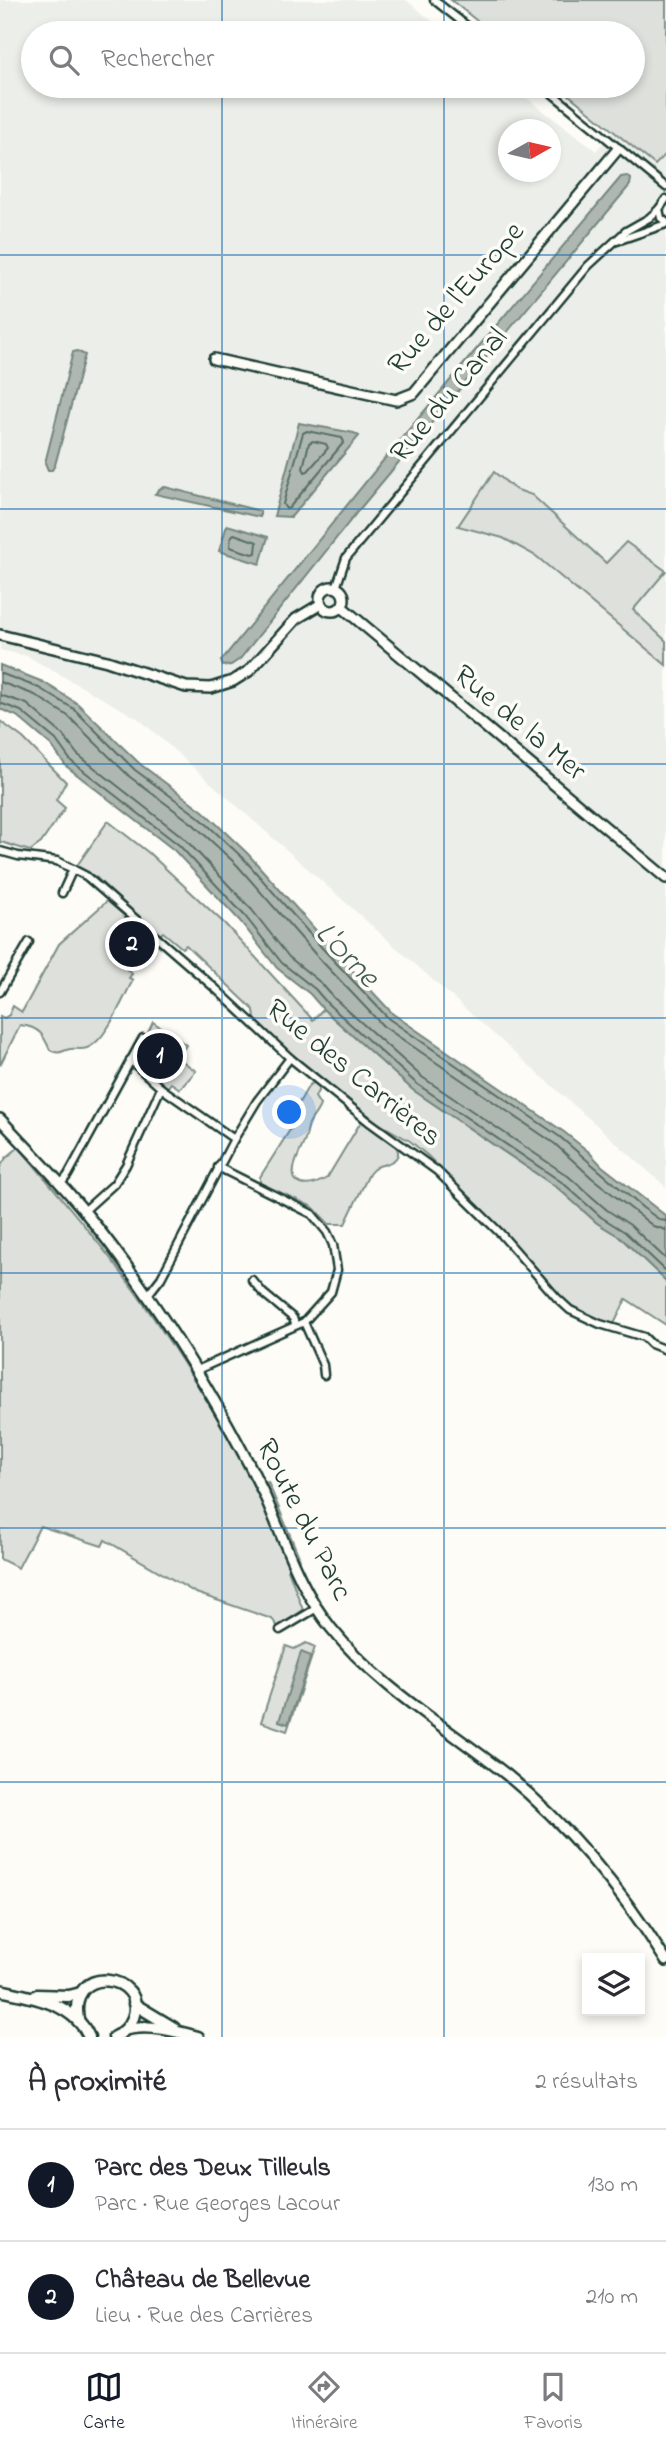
<!DOCTYPE html>
<html lang="fr">
<meta charset="utf-8">
<style>
body{margin:0;font-family:"Indie Flower",sans-serif;background:#f7f7f7;color:#2b2b33}
.controls{position:absolute;right:21px;bottom:21px;display:grid;overflow:hidden;border-radius:0px;box-shadow:0 4px 10px #0003}
.controls button{width:63px;height:63px;display:grid;place-items:center;padding:0;border:0;border-bottom:2px solid #e1e1e2;background:#fff;color:#2b2b33;font:35px sans-serif}
.compass{position:absolute;left:498px;top:119px;width:63px;height:63px;border-radius:50%;background:#fff;box-shadow:0 4px 10px #0003;rotate:82deg}
.you{position:absolute;left:290px;top:1113px;width:24px;height:24px;margin:-18px;border:5px solid #fff;border-radius:50%;background:#1a73e8;box-shadow:0 0 0 10px #1a73e833}
.badge{display:grid;place-items:center;width:46px;height:46px;border-radius:50%;background:#111827;color:#fff;font-size:23px;font-weight:700}
.pin{position:absolute;translate:-50% -50%;border:4px solid #fff;box-shadow:0 2px 7px #0006}
.list{margin:0;padding:0;list-style:none}
h2{display:flex;justify-content:space-between;align-items:center;height:91px;margin:0;padding:0 28px;font-size:30px}
h2 small{font-size:23px;font-weight:400;color:#7c7c81}
.list li{display:grid;grid-template-columns:46px 1fr auto;gap:21px;align-items:center;box-sizing:border-box;height:112px;padding:0 28px;border-top:2px solid #e1e1e2}
.list b{display:block;font-size:26px;white-space:nowrap}
.list p{margin:0;font-size:23px;white-space:nowrap;color:#7c7c81}
.list em{font-size:23px;font-style:normal;color:#7c7c81}
.icon{flex:none;width:38px;height:38px;fill:none;stroke:currentColor;stroke-width:2;stroke-linecap:round;stroke-linejoin:round}
.map{position:relative;flex:none;width:666px;height:2037px;overflow:hidden}
.search{position:absolute;background:#fff;box-shadow:0 4px 10px #0003;left:21px;right:21px;top:21px;height:77px;display:flex;align-items:center;gap:18px;box-sizing:border-box;padding:0 24px;border-radius:38px;color:#7c7c81;font-size:26px}
.sheet{height:315px;background:#fff}
nav{display:flex;justify-content:space-around;align-items:center;box-sizing:border-box;height:98px;border-top:2px solid #e1e1e2;background:#fff;font-size:19px;color:#7c7c81}
nav a{display:grid;justify-items:center;gap:4px}
nav .on{color:#111827}
.map>svg:first-child{display:block}
.built{fill:#eceee9;fill-rule:evenodd}
.green{fill:#dde0db;stroke:#7e8e88;stroke-width:2}
.water{fill:#aeb8b1;stroke:#75877f;stroke-width:2}
.lines{fill:none;stroke-linecap:round;stroke-linejoin:round}
.shore{stroke:#586e66;stroke-width:2}
.street-casing{stroke:#1f3d34;stroke-width:11}
.secondary-casing{stroke:#1f3d34;stroke-width:14}
.primary-casing{stroke:#1f3d34;stroke-width:15}
.street{stroke:#fdfcf7;stroke-width:6}
.secondary{stroke:#fdfcf7;stroke-width:9}
.primary{stroke:#fdfcf7;stroke-width:10}
.grid{fill:none;stroke:#1f6fb2;stroke-width:2;stroke-opacity:0.55}
.labels{text-anchor:middle;dominant-baseline:central;stroke-width:7;stroke-linejoin:round;paint-order:stroke}
.street-label{font-size:30px;fill:#1f3d34;stroke:#fdfcf7}
.water-label{font-size:32px;font-style:italic;fill:#435c53;stroke:#fdfcf7}
</style>
<div class="map">
<svg width="666" height="2037" viewBox="0 0 666 2037">
<rect width="100%" height="100%" fill="#fdfcf7"/>
<filter id="ink" filterUnits="userSpaceOnUse"><feTurbulence type="fractalNoise" baseFrequency=".0143" numOctaves="2"/><feDisplacementMap in="SourceGraphic" scale="14" xChannelSelector="R" yChannelSelector="G"/><feConvolveMatrix kernelMatrix="1 2 1 2 8 2 1 2 1" color-interpolation-filters="sRGB"/></filter>
<g filter="url(#ink)">
<path class="built" d="M0 0H406L447 33H33V86H511L596 151 614 130 655 165 666 154V1187L139 719 27 656 0 650ZM508 130H550V172H508Z"/>
<g class="green">
<path d="M451 0H666V154L655 165 558 86H633V33H492Z"/>
<path d="M494 472 515 489 532 495 606 563 626 542 666 571 633 610 666 641V665L536 556 503 538 458 526Z"/>
<path d="M0 721 23 738 66 782 56 800 65 808 41 843 30 851 1 842 0 844Z"/>
<path d="M108 821 149 853 225 924 313 1020 323 1009 413 1090 559 1189 597 1223 620 1237 666 1281V1325L626 1299 614 1324 596 1319 566 1303 512 1241 428 1156 410 1141 378 1123 290 1053 255 1019 254 1010 186 945 182 948 163 932 158 937 96 877 76 867Z"/>
<path d="M107 901 126 917 121 924 127 929 128 933C122 941 107 955 118 963 123 968 127 968 132 974L129 978 133 980C123 998 106 1042 87 1048 81 1050 75 1048 70 1049 61 1051 60 1055 50 1050 43 1034 39 1027 20 1025L0 1065V1016L4 1018 9 1015 13 1006 22 1012 59 944Z"/>
<path d="M153 1022 186 1045 178 1058 196 1071 180 1089 171 1083 167 1088 158 1081 160 1072 138 1054Z"/>
<path d="M315 1082 320 1087 315 1097 320 1105C318 1112 312 1117 309 1124 307 1129 307 1135 305 1140 301 1151 284 1178 301 1184 310 1187 320 1182 327 1178L362 1120C370 1126 411 1147 394 1160 385 1167 378 1162 369 1174L345 1224H329L313 1207 260 1183V1177L293 1125 291 1117 309 1085Z"/>
<path d="M19 1147C52 1187 86 1226 117 1267 169 1336 215 1411 256 1487L268 1482 300 1559 288 1569 303 1610 278 1627 272 1619 196 1593 105 1540 102 1546 40 1526 18 1568 0 1559V1167L6 1158Z"/>
<path d="M306 1643 315 1647 287 1731 261 1722 286 1646 294 1649Z"/>
</g>
<g class="water">
<path d="M627 176 631 179 630 185 358 511 240 659 231 665 223 666 221 661 390 452 621 177Z"/>
<path d="M77 351 85 355 83 361 55 465 52 470H48L45 463 73 352Z"/>
<path d="M299 423 354 433 359 436 291 517 274 516Z"/>
<path d="M165 487 260 511V517L155 494 161 488Z"/>
<path d="M227 525 268 537 260 564 219 551Z"/>
<path d="M0 665 43 682 78 704 140 764 203 811 248 854 328 944 393 1014 564 1132 589 1152 602 1166 666 1216V1281L620 1237 597 1223 559 1189 413 1090 323 1009 310 994 277 968 240 921 174 850 66 766 51 745 17 716 0 709Z"/>
<path d="M301 1652 311 1656 288 1724 279 1721Z"/>
</g>
<g class="lines">
<g class="shore">
<path d="M307 431 342 438 344 442 289 508 286 509 283 504 303 433Z"/>
<path d="M313 441 326 444 328 448 308 471 305 472 303 468 309 443Z"/>
<path d="M234 534 257 542 256 553 252 554 230 547 231 537Z"/>
<path d="M0 673 39 688 74 709 135 770 199 817 244 859 323 949 389 1019 560 1137 643 1208 660 1220 666 1221"/>
<path d="M0 682 35 695 68 716 130 777 193 824 237 865 316 955 383 1026 555 1144 592 1178 653 1226 666 1230"/>
<path d="M0 695 27 704 62 734 77 754 184 838 252 910 289 957 321 983 334 998 422 1077 568 1176 607 1210 630 1225 666 1259"/>
<path d="M0 703 21 711 56 740 71 761 179 845 245 916 282 963 315 989 328 1004 417 1084 563 1183 601 1217 625 1232 666 1271"/>
</g>
<g class="street-casing">
<g id="street">
<path d="M434 0 476 33"/>
<path d="M543 86 666 187"/>
<path d="M666 199 659 209 661 218 666 222"/>
<path d="M617 241 666 224"/>
<path d="M336 588 346 558 588 266 626 231 649 218 659 209"/>
<path d="M0 851 18 856 57 861 86 876 216 989 290 1058 368 1121 437 1171 501 1234 557 1298 570 1310 600 1324 644 1337 651 1344 666 1350"/>
<path d="M62 893 73 869"/>
<path d="M0 992 29 942"/>
<path d="M130 1060 161 1088"/>
<path d="M60 1185 68 1175 143 1038"/>
<path d="M84 1211 114 1184 126 1165 161 1088 234 1139"/>
<path d="M252 1280 263 1293 293 1318 295 1324"/>
<path d="M147 1296 161 1278 234 1139 257 1101 290 1058"/>
<path d="M304 1322 323 1365 324 1375"/>
<path d="M195 1371 304 1322 331 1292 337 1270 333 1245 327 1232 312 1214 218 1167"/>
<path d="M280 1630 317 1608"/>
</g>
</g>
<g class="secondary-casing">
<g id="secondary">
<path d="M214 359 396 400 414 393 618 149"/>
<circle cx="332" cy="599" r="12"/>
<path d="M342 607 666 878"/>
<path d="M0 635 107 661 186 687 211 688 233 681 249 671 296 619 321 604"/>
<path d="M0 1119C28 1149 58 1179 85 1212 137 1276 187 1352 228 1425 240 1447 252 1469 263 1492 284 1539 299 1588 331 1628 380 1689 447 1727 507 1775 570 1827 623 1892 666 1961"/>
</g>
</g>
<g class="primary-casing">
<g id="primary">
<path d="M0 1990C33 1997 74 2003 89 2037"/>
<path d="M37 1995 69 1996 81 1993"/>
<path d="M134 2004 174 2028"/>
<path d="M78 2019C67 1962 149 1974 133 2018 129 2028 123 2033 114 2037"/>
<path d="M127 2029C150 2024 176 2031 198 2037"/>
</g>
</g>
<use href="#street" class="street"/>
<use href="#secondary" class="secondary"/>
<use href="#primary" class="primary"/>
</g>
</g>
<path class="grid" d="M222 0V33M444 0V33M222 86V2037M444 86V2037M0 255H666M0 509H666M0 764H666M0 1018H666M0 1273H666M0 1528H666M0 1782H666"/>
<g class="labels">
<g class="street-label">
<text transform="translate(457 299) rotate(-49)">Rue de l'Europe</text>
<text transform="translate(450 396) rotate(-50)">Rue du Canal</text>
<text transform="translate(519 724) rotate(40)">Rue de la Mer</text>
<text transform="translate(353 1074) rotate(39)">Rue des Carrières</text>
<text transform="translate(303 1520) rotate(63)">Route du Parc</text>
</g>
<g class="water-label">
<text transform="translate(346 956) rotate(46)">L'Orne</text>
</g>
</g>
</svg>
<div class="controls">
<button><svg class="icon" aria-label="layers" viewBox="0 0 24 24"><path d="M12 4l9 5-9 5-9-5zM3 14l9 5 9-5"/></svg></button>
</div>
<svg class="compass" viewBox="-18 -18 36 36"><path d="M0-13l5 13h-10z" fill="#e53935"/><path d="M0 13l5-13h-10z" fill="#7c7c81"/></svg>
<div class="you"></div>
<div class="pin badge" style="left:160px;top:1056px">1</div>
<div class="pin badge" style="left:132px;top:944px">2</div>
<div class="search"><svg class="icon" aria-label="search" viewBox="0 0 24 24"><circle cx="10" cy="10" r="6"/><path d="M15 15l6 6"/></svg>Rechercher</div>
</div>
<section class="sheet">
<h2>À proximité<small>2 résultats</small></h2>
<ul class="list">
<li><span class="badge">1</span><div><b>Parc des Deux Tilleuls</b><p>Parc · Rue Georges Lacour</p></div><em>130 m</em></li>
<li><span class="badge">2</span><div><b>Château de Bellevue</b><p>Lieu · Rue des Carrières</p></div><em>210 m</em></li>
</ul>
</section>
<nav>
<a class="on"><svg class="icon" aria-label="map" viewBox="0 0 24 24"><path d="M3 6l6-2 6 2 6-2v14l-6 2-6-2-6 2zM9 4v14M15 6v14"/></svg>Carte</a>
<a><svg class="icon" aria-label="directions" viewBox="0 0 24 24"><path d="M12 3l9 9-9 9-9-9zM9 14v-3h6M13 9l2 2-2 2"/></svg>Itinéraire</a>
<a><svg class="icon" aria-label="saved" viewBox="0 0 24 24"><path d="M7 4h10v16l-5-4-5 4z"/></svg>Favoris</a>
</nav>
